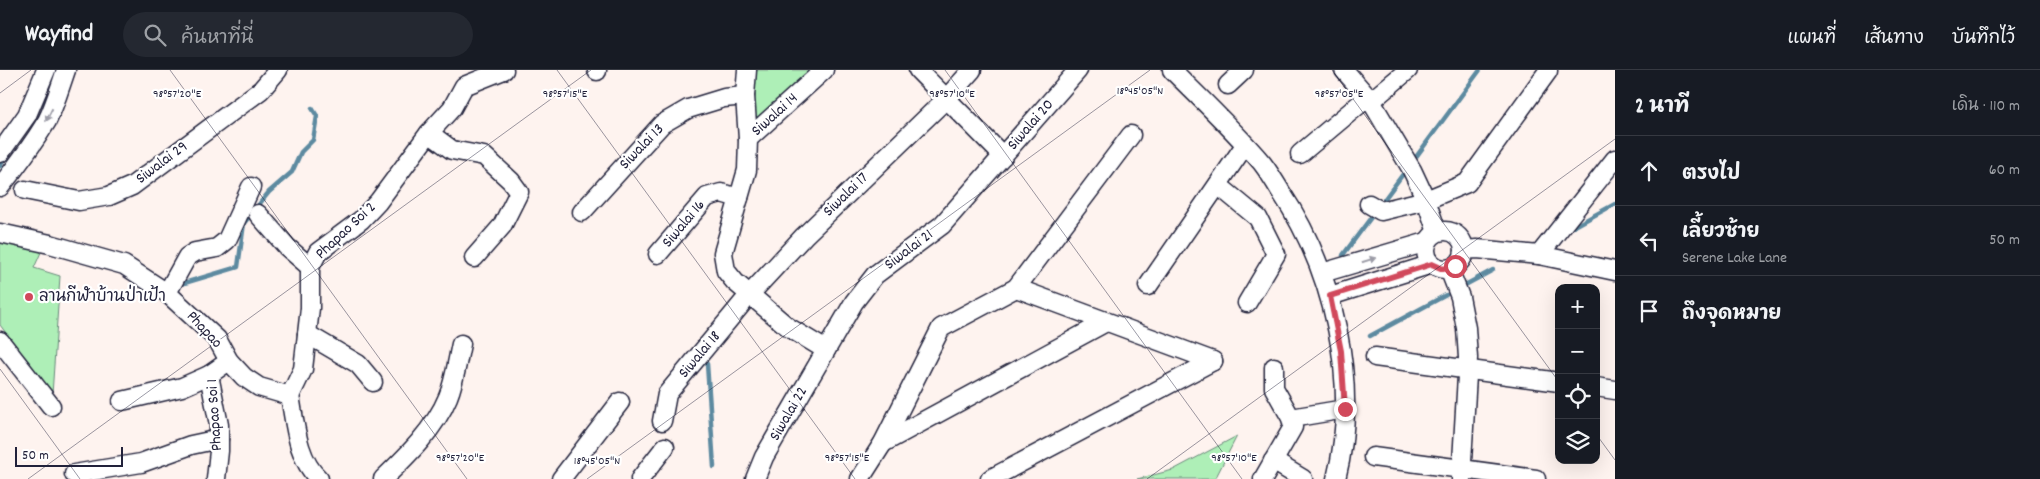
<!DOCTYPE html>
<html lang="th">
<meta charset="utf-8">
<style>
body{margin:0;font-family:Dekko,"Playpen Sans Thai",sans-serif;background:#242831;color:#f1f3f6}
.controls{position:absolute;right:15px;bottom:15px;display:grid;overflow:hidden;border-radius:10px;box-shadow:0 5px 20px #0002}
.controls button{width:45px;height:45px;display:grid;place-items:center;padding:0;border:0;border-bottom:1px solid #363941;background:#171b24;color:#f1f3f6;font:25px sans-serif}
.scale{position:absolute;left:15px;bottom:12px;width:108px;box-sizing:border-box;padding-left:5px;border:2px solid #22223b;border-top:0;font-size:14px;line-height:18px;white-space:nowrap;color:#22223b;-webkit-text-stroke:4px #fff;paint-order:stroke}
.stop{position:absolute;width:15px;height:15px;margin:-11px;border:4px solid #d1495b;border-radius:50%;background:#fff}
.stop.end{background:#d1495b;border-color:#fff;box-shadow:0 1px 5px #0008}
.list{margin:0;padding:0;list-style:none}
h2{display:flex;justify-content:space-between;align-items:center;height:65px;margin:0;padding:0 20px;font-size:21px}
h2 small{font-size:16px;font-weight:400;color:#9ea1a6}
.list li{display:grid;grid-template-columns:32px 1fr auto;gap:15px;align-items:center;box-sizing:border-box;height:70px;padding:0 20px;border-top:1px solid #363941}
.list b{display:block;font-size:19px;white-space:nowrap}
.list p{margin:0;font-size:16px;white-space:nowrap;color:#9ea1a6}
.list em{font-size:16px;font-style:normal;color:#9ea1a6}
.icon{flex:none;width:28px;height:28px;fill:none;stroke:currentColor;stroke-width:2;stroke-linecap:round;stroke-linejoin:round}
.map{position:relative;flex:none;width:1615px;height:409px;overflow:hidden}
header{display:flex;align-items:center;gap:30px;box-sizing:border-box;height:70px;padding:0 25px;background:#171b24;border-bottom:1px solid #363941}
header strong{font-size:24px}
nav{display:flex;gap:28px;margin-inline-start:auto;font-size:18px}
.search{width:350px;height:45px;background:#242831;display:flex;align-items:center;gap:12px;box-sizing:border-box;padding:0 18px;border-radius:28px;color:#9ea1a6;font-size:19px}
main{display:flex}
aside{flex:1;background:#171b24}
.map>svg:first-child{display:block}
.green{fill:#aeefb7;stroke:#688879}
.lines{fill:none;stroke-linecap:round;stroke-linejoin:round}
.stream{stroke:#5d8aa0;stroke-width:4.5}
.minor-casing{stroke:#22223b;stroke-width:21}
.minor{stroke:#fff;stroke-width:18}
.oneway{fill:#9c9ca7}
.route{stroke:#d1495b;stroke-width:6}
.ticks{fill:none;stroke:#22223b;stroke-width:1;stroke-opacity:0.45}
.poi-dot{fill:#d1495b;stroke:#fff;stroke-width:2}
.labels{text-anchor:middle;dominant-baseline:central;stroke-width:4.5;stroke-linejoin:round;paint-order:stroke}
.street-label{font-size:16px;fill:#22223b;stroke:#fff}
.poi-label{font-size:16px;fill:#22223b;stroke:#fff;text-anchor:start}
.ticks-label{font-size:12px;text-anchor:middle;fill:#22223b;stroke:#fff;stroke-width:4.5;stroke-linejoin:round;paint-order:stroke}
</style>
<header>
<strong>Wayfind</strong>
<div class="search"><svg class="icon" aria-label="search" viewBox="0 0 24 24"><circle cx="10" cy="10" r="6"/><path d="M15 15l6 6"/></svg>ค้นหาที่นี่</div>
<nav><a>แผนที่</a><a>เส้นทาง</a><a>บันทึกไว้</a></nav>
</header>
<main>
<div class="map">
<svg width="1615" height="409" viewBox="0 0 1615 409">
<rect width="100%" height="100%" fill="#fef3ef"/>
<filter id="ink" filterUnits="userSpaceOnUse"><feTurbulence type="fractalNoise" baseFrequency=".02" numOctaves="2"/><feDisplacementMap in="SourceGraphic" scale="10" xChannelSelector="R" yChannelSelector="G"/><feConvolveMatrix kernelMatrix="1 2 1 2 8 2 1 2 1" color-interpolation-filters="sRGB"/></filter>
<g filter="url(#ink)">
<g class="green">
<path d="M754 0H813L755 53 753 26Z"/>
<path d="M0 170 42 180 34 198 60 206 52 325 0 255Z"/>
<path d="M1237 366 1215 409H1137L1173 400Z"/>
</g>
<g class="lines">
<g class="stream">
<path d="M40 35 46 25 55 0"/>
<path d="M1413 91 1480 0"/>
<path d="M0 96 5 88"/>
<path d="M1380 135 1406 100"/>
<path d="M1573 157 1615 134"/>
<path d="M1343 185 1375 142"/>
<path d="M181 214 238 197 244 153 269 122 292 102 301 82 313 70 317 46 312 38"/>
<path d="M1467 214 1493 200"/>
<path d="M1370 266 1446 225"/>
<path d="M707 294 714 397"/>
</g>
<g class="minor-casing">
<g id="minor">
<path d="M747 0 745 26 748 69 747 100 723 183 726 201 735 212 788 257 826 280"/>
<path d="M918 0 1003 86"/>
<path d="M1172 0C1202 30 1234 60 1262 93 1269 102 1275 112 1281 122 1334 202 1360 314 1336 409"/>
<path d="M1344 0 1371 31 1412 100 1426 130 1437 162"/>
<path d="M597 1V0"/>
<path d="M1228 15 1244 0"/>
<path d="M1371 31 1408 0"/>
<path d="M429 63 452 80 484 86 511 111 519 122 502 156 474 188"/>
<path d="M748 69 824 0"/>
<path d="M0 83 27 45 46 0"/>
<path d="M1300 84 1368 27"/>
<path d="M1218 115 1258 148 1276 184 1247 233"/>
<path d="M0 117C17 96 33 74 47 51 55 35 60 17 66 0"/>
<path d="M25 120 79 131 109 126 132 116 261 20 278 0"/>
<path d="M1369 134 1381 141 1426 130 1467 113 1548 1"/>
<path d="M582 142 662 54 688 39 724 28 745 26"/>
<path d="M258 144 287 177 310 197"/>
<circle cx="1445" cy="180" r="19"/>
<path d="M0 163 50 174 124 195 167 223 217 269 229 291 244 307 259 317 290 326"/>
<path d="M1464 180 1477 179 1539 185 1615 201"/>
<path d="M658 184 707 127 721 123 739 128"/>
<path d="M1539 185 1615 89"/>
<path d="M1449 199 1460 227 1466 258 1468 288 1461 409"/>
<path d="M1322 203 1427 172"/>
<path d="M1148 216 1245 75"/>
<path d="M1016 218 1213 291"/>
<path d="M167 223 187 187 195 182 217 178 227 170 251 117"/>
<path d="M1330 226 1432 194"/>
<path d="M307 264 358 294 373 312"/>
<path d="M0 271 51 336"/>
<path d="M1375 287 1559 312"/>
<path d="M1596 317 1615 320"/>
<path d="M290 326 303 299 310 238V197L318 182 361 150 378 132 429 63 452 38 464 16 504 0"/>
<path d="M290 326C295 353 297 389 319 409"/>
<path d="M122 331 182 317 209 305"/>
<path d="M1291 348 1345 339"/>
<path d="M662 351 667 324 750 224 804 166 945 30 972 0"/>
<path d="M883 373 1106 252"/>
<path d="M1373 387 1536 409"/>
<path d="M1273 391 1303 409"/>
<path d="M74 404 141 393 191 375 219 369"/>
<path d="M216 409 219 381V355L209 305 229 291"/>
<path d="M383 409C407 386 435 359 448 327 455 310 457 292 461 274"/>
<path d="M561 409 620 332"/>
<path d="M640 409 665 377"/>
<path d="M755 409 764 387 854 232 875 205 942 155 1078 0"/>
<path d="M860 409 883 373 941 258 1016 218 1131 65"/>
<path d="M990 409 1213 291"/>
<path d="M1263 409 1293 357 1291 348 1274 318V297"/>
</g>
</g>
<use href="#minor" class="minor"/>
</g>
<defs><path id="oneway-solid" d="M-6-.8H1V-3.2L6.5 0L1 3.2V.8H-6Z" transform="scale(1.25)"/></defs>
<g class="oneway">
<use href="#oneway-solid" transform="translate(49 45) rotate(117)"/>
<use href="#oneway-solid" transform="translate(1369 190) rotate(-17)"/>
</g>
</g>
<g class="lines" filter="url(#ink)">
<path class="route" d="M1345 339 1341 281 1330 226 1432 194 1443 199 1455 196"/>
</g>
<path class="ticks" d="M170 0 467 409M557 0 855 409M945 0 1242 409M1332 0 1559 312M0 23 31 0M0 299 80 409M1596 364 1615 390M28 409 591 0M587 409 1150 0M1147 409 1615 69"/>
<circle class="poi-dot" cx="29" cy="227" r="5"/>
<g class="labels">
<g class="street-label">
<text transform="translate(775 45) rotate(-42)">Siwalai 14</text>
<text transform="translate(1031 55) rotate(-49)">Siwalai 20</text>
<text transform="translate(642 77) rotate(-46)">Siwalai 13</text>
<text transform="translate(162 93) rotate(-37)">Siwalai 29</text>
<text transform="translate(846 125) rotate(-44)">Siwalai 17</text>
<text transform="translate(684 154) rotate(-50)">Siwalai 16</text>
<text transform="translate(346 161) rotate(-43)">Phapao Soi 2</text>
<text transform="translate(909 180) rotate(-37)">Siwalai 21</text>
<text transform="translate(204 260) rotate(47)">Phapao</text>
<text transform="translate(700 285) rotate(-50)">Siwalai 18</text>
<text transform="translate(789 344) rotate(-60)">Siwalai 22</text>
<text transform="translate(215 345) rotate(-94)">Phapao Soi 1</text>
</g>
<g class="poi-label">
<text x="39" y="227">ลานกีฬาบ้านป่าเป้า</text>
</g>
</g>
<g class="ticks-label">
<text x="1140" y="24">18°45'05"N</text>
<text x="177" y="27">98°57'20"E</text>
<text x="565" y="27">98°57'15"E</text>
<text x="952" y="27">98°57'10"E</text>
<text x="1339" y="27">98°57'05"E</text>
<text x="460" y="391">98°57'20"E</text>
<text x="847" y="391">98°57'15"E</text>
<text x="1234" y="391">98°57'10"E</text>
<text x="597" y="394">18°45'05"N</text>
</g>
</svg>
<div class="controls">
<button>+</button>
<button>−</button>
<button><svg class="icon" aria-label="locate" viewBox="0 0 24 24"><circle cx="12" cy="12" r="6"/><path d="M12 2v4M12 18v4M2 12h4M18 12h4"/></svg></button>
<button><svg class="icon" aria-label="layers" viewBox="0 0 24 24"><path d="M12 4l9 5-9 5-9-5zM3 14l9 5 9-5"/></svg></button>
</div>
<div class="scale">50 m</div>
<div class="stop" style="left:1455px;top:196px"></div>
<div class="stop end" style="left:1345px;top:339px"></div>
</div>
<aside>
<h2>2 นาที<small>เดิน · 110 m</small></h2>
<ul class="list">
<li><svg class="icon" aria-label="ahead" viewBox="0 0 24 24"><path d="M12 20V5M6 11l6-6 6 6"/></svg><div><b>ตรงไป</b></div><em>60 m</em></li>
<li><svg class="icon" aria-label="left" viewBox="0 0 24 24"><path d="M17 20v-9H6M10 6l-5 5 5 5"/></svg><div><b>เลี้ยวซ้าย</b><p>Serene Lake Lane</p></div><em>50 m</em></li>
<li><svg class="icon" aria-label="arrive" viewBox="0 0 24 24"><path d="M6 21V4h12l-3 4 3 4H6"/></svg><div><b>ถึงจุดหมาย</b></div></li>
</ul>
</aside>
</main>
